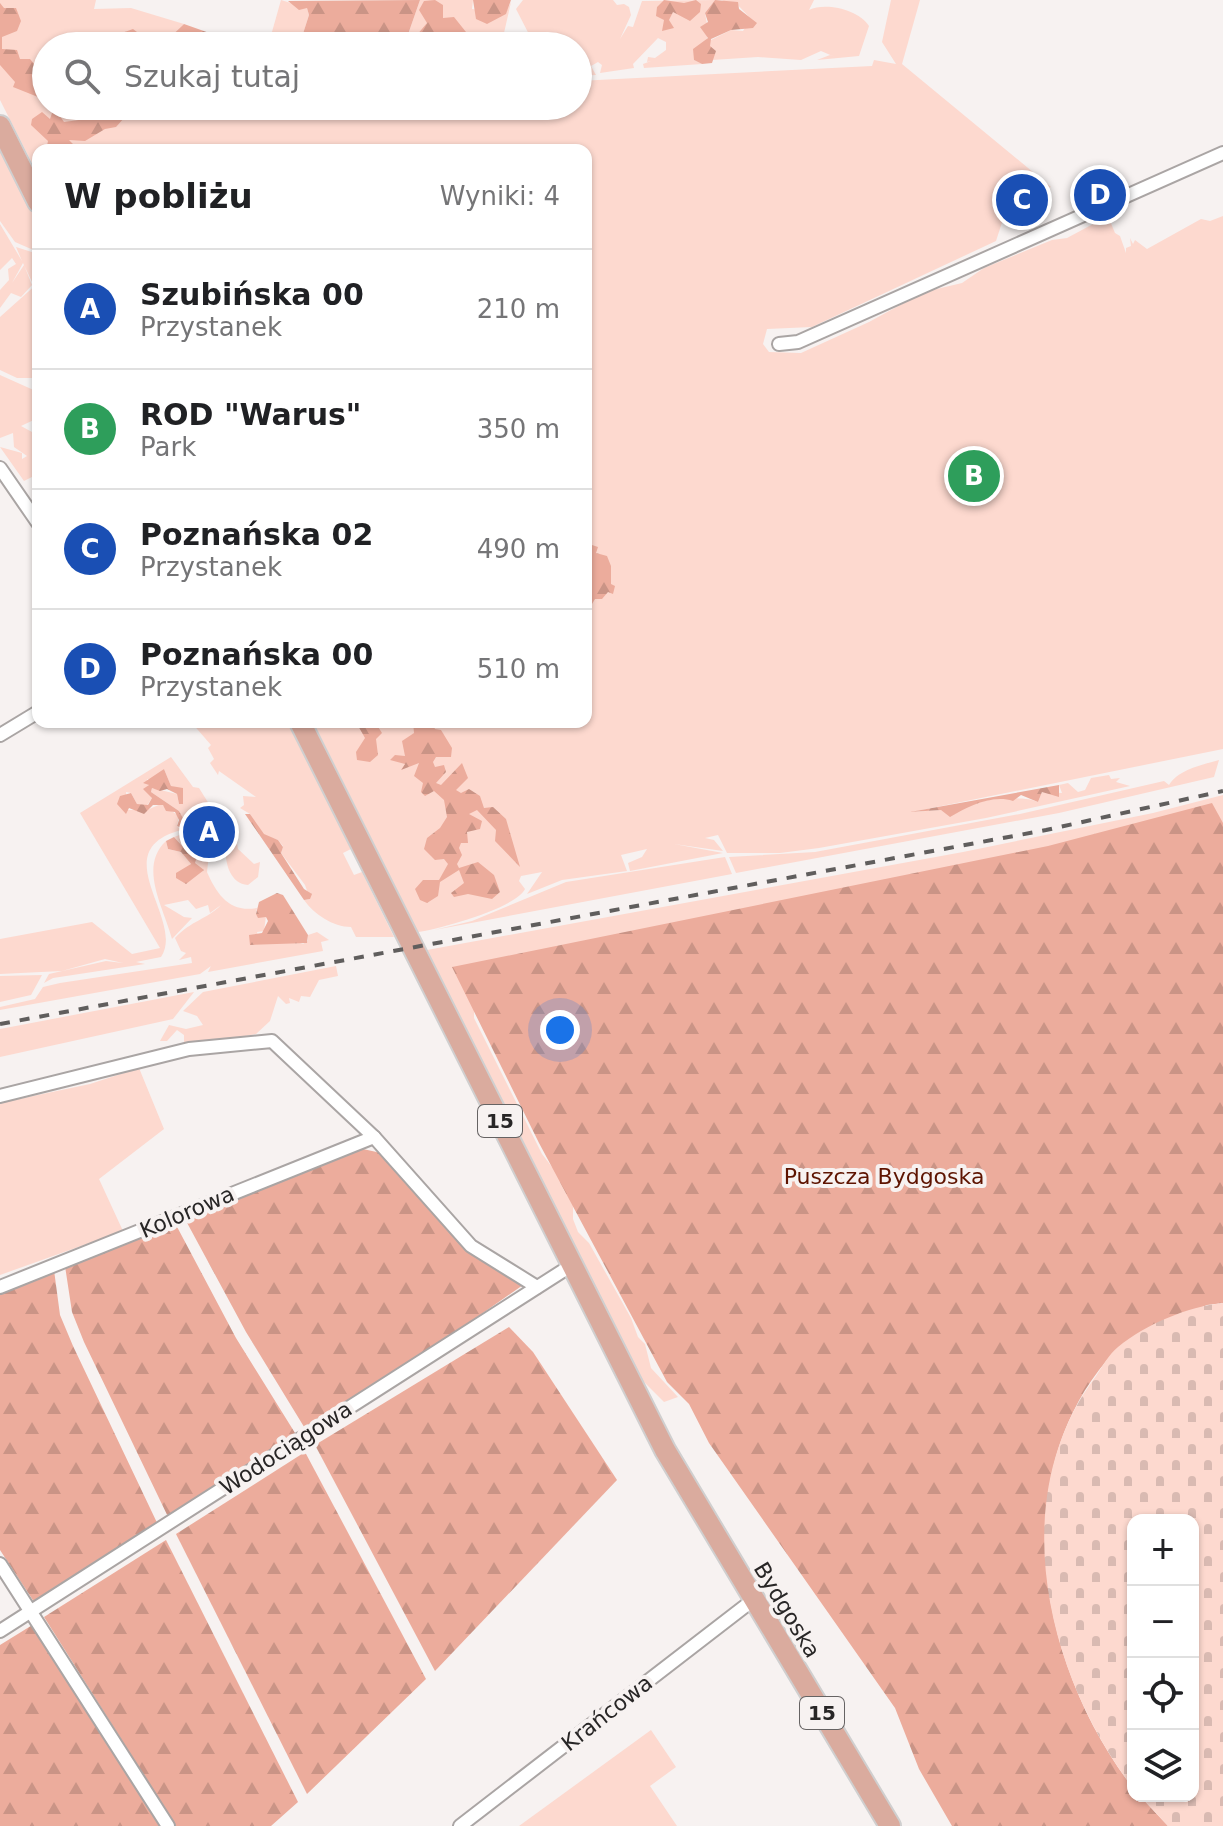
<!DOCTYPE html>
<html lang="pl">
<meta charset="utf-8">
<style>
body{margin:0;font-family:"DejaVu Sans",sans-serif;background:#f6f6f6;color:#202124}
.controls{position:absolute;right:24px;bottom:24px;display:grid;overflow:hidden;border-radius:16px;box-shadow:0 2px 6px #0004}
.controls button{width:72px;height:72px;display:grid;place-items:center;padding:0;border:0;border-bottom:2px solid #e0e0e0;background:#fff;color:#202124;font:40px sans-serif}
.you{position:absolute;left:560px;top:1030px;width:28px;height:28px;margin:-20px;border:6px solid #fff;border-radius:50%;background:#1a73e8;box-shadow:0 0 0 12px #1a73e833}
.badge{display:grid;place-items:center;width:52px;height:52px;border-radius:50%;background:#db2777;color:#fff;font-size:26px;font-weight:700}
.pin{position:absolute;translate:-50% -50%;border:4px solid #fff;box-shadow:0 2px 8px #0006}
.list{margin:0;padding:0;list-style:none}
h2{display:flex;justify-content:space-between;align-items:center;height:104px;margin:0;padding:0 32px;font-size:34px}
h2 small{font-size:26px;font-weight:400;color:#757577}
.list li{display:grid;grid-template-columns:52px 1fr auto;gap:24px;align-items:center;box-sizing:border-box;height:120px;padding:0 32px;border-top:2px solid #e0e0e0}
.list b{display:block;font-size:30px;white-space:nowrap}
.list p{margin:0;font-size:26px;white-space:nowrap;color:#757577}
.list em{font-size:26px;font-style:normal;color:#757577}
.icon{flex:none;width:44px;height:44px;fill:none;stroke:currentColor;stroke-width:2;stroke-linecap:round;stroke-linejoin:round}
.map{position:relative;flex:none;width:1223px;height:1826px;overflow:hidden}
.search{position:absolute;background:#fff;box-shadow:0 2px 6px #0004;left:32px;top:32px;width:560px;height:88px;display:flex;align-items:center;gap:20px;box-sizing:border-box;padding:0 28px;border-radius:44px;color:#757577;font-size:30px}
.panel{position:absolute;background:#fff;box-shadow:0 2px 6px #0004;left:32px;top:144px;width:560px;height:584px;border-radius:16px}
.map>svg:first-child{display:block}
.green{fill:#fdd9cf}
.forest{fill:url(#forest-firs)}
.cemetery{fill:url(#cemetery-stones)}
.lines{fill:none;stroke-linecap:round;stroke-linejoin:round}
.street-casing{stroke:#aaa5a4;stroke-width:16}
.primary-casing{stroke:#d0cfcf;stroke-width:24}
.street{stroke:#fff;stroke-width:12}
.primary{stroke:#daab9e;stroke-width:20}
.rail{stroke:#605e5d;stroke-width:4;stroke-dasharray:10 10;stroke-linecap:butt}
.labels{text-anchor:middle;dominant-baseline:central;stroke-width:8;stroke-linejoin:round;paint-order:stroke}
.shield{fill:#f7f2f1;stroke:#666363;stroke-width:2}
.shield-label{font-size:20px;font-weight:bold;fill:#282626}
.park-label{font-size:22px;fill:#5e1401;stroke:#f7f2f1}
.street-label{font-size:22px;fill:#282626;stroke:#f7f2f1}
</style>
<div class="map">
<svg width="1223" height="1826" viewBox="0 0 1223 1826">
<defs>
<pattern id="forest-firs" width="22" height="20" patternUnits="userSpaceOnUse" patternTransform="scale(2)"><rect width="22" height="20" fill="#ecac9c"/><path d="M5 1l3.5 6h-7zM16 11l3.5 6h-7z" fill="#ca9486"/></pattern>
<pattern id="cemetery-stones" width="16" height="16" patternUnits="userSpaceOnUse" patternTransform="scale(2)"><rect width="16" height="16" fill="#fdd9cf"/><path d="M2 7V4a2 2 0 0 1 4 0v3zM10 15v-3a2 2 0 0 1 4 0v3z" fill="#d9bab2"/></pattern>
</defs>
<rect width="100%" height="100%" fill="#f7f2f1"/>
<g class="green">
<path d="M0 0H96L94 9 131 8 184 24 167 40 153 44 119 34 110 46H46V106H81L78 108 84 110C104 100 143 110 167 106H578V81L872 66 874 60 896 64 882 42 891 0H920L902 64 1051 187 1008 204 996 241 812 327 767 329 763 344 769 352 801 353 869 322 924 292 962 283 984 268 1052 240 1067 238 1108 216 1115 233 1120 236 1126 253V248L1131 246 1130 238 1133 244 1135 240 1147 249 1201 219 1210 221 1223 216V749L912 812 941 810 955 814C967 799 1020 794 1038 802L1042 792 1062 793 1059 785 1068 783 1078 792 1085 790 1091 778 1109 775 1111 779 1120 778 1116 782 1130 786 986 818 819 848 780 853H727L718 835 705 838 714 840 723 851 674 844 723 853 630 871 628 863 642 857 647 849 621 855 627 871 562 880 527 894 542 872 521 876 519 881 525 889C516 908 440 929 418 932L313 722H586V150H38V175L0 100Z"/>
<path d="M281 0 307 8 309 15 299 46H268Z"/>
<path d="M420 0H473L472 9 505 14 511 2 504 33 506 46H476L471 40 458 38 427 23 416 43 419 46H404Z"/>
<path d="M523 0H613L617 5 624 4 629 7 631 15 620 39 628 26 633 27 642 1 715 0 705 13 709 35 694 60 702 64 644 68 643 64 651 61 647 62 648 57 655 58 666 50V42L658 38 633 64 634 68 600 73 602 65 598 62 591 66 596 75 578 76V46H535L516 9Z"/>
<path d="M722 0H814L809 10C826 2 859 10 869 26L859 56 817 60 830 55 835 57 821 51 801 60 758 57 712 60 709 41 731 30 743 31 751 19 735 2 729 4Z"/>
<path d="M0 145 38 221V252L15 242 0 221Z"/>
<path d="M0 224 22 261 16 247 38 254V281L33 284 23 263 12 283 24 265 32 285 21 297 11 293 0 308V290L9 280 8 269 16 264 12 258 0 270Z"/>
<path d="M38 283V298L33 289 38 302V378H17L0 370V317Z"/>
<path d="M0 375 38 392V418L21 426 32 432 38 474 24 481 0 447 22 453V459L27 456 14 447 13 433 0 438Z"/>
<path d="M191 722H289L351 849 343 853 354 875 362 872 394 937H356L351 927C333 927 314 914 304 900L310 899 305 885 281 853 283 846 278 840 264 835 250 814 240 808 244 805 243 796 256 797 219 771 218 775 210 763 214 759 208 748 211 745Z"/>
<path d="M171 757 193 787 199 788 214 812 201 816 188 827 179 811 151 792 152 788 177 794 179 804V789L171 786 164 769 152 780 147 779 152 798 146 807 137 804 131 793 126 792 127 810H147L161 804 179 816 177 826 181 830C103 851 186 920 161 957L136 962 145 964 53 978 44 983 49 974 106 961 123 963 105 959 62 971 0 974V939L92 922 132 954 160 948 80 813Z"/>
<path d="M1219 760 1214 777 1059 813 736 873 729 857 815 852 1020 814 1164 781 1169 785C1178 770 1201 765 1219 760Z"/>
<path d="M1223 795V863L474 1000V1018L542 1154 552 1167 561 1169 573 1197V1219L578 1232 589 1243 631 1318 638 1337 645 1344 651 1368 678 1397 664 1402 642 1380 427 950 963 852 1153 813Z"/>
<path d="M213 819 207 872C217 895 230 913 257 908L256 914 266 916 264 931 257 932 260 944 294 941 303 944 308 941V935L317 932 329 940 321 942 323 951 208 972 223 941 211 966 200 974 0 1010V1007L35 999 43 987 60 983 192 963 191 957 179 960 186 953 181 951 175 938C192 920 206 920 221 905L210 913 208 905 196 909 188 900 164 905 184 917 192 918 172 939C164 908 138 867 166 841L168 849 181 852 191 864 176 878 195 863V860L174 837 193 830 198 834 200 830 197 826Z"/>
<path d="M235 832 238 849 254 864 260 862 258 877 248 885C227 883 224 857 226 840Z"/>
<path d="M725 857 732 874 434 930 472 921 566 882Z"/>
<path d="M336 966 338 976 319 980 310 997 301 996 299 1002 289 998 290 1003 286 1004 278 996 270 1021 256 1034 166 1051 184 1042V1035L177 1030 167 1041H160L169 1025 186 1029 203 1025 197 1016 183 1011 203 992Z"/>
<path d="M42 975 31 995 0 1002V976Z"/>
<path d="M194 992 173 1019 0 1057V1029Z"/>
<path d="M139 1068 164 1129 99 1179 123 1231 0 1275V1103L90 1084Z"/>
<path d="M651 1730 676 1767 650 1786 677 1826H519Z"/>
</g>
<g class="forest">
<path d="M420 0 404 46H299L309 15 307 8 299 10 288 1Z"/>
<path d="M435 0 443 5V18L454 17 466 32 459 38 471 40 476 46H454L453 43 419 46 416 43V36L427 23 419 10 424 1Z"/>
<path d="M473 0H511L506 14 487 24 476 19Z"/>
<path d="M664 0 684 3 696 0 701 4 700 12 690 21 673 12 669 20 674 28 662 31 664 20 656 16 657 7Z"/>
<path d="M715 0 738 2 739 9 757 23 753 28 731 30 711 39 710 46 716 51 712 63 702 64 694 60 693 49 708 38 700 27 708 22 705 13Z"/>
<path d="M0 3 4 8H16L21 21 17 31 2 37V49L17 50 20 59H30L36 66 38 77 46 79V91L38 97 13 87 15 82 0 65Z"/>
<path d="M184 24 215 35 216 39 207 46H110L119 34 133 29 153 44 167 40Z"/>
<path d="M54 107 64 122 122 114 125 117 116 127 105 129 85 141 69 140 79 150H46L48 141 31 125 32 119 42 112 50 119Z"/>
<path d="M586 543 598 547 596 553 607 556 611 566V584L615 586 613 594 608 592 602 599H595L586 614Z"/>
<path d="M375 722 382 733 376 739 378 755 370 762 357 760 356 752 365 738 357 724 344 727 340 722Z"/>
<path d="M413 722H432L435 729 441 730 452 748 451 757H436L433 762 435 767 444 765 446 772 436 783 441 785 462 763 468 778 456 790 461 793 469 789 480 796 484 808 493 807 506 819 520 867 495 841 496 830 477 810 469 814 482 821 480 829 467 832 468 843H461L459 848 462 855 457 864 459 868 478 862 494 875 500 892 492 899 468 894 454 897 451 893 464 883 459 870 440 882 438 896 427 903 420 900 415 889 423 880H439L448 864 444 859 435 860 424 849 427 838 440 828 447 817 444 800 434 791 425 796 421 792 423 783 414 776 419 763 401 770 405 764 390 760 395 755 405 756 402 741 414 733Z"/>
<path d="M164 769 171 786 183 788V804H179L177 794 167 789 160 791 152 788 151 792 179 811 188 827 184 829 177 826 179 820 175 812 166 811 163 805H153L144 814 129 808 126 814 117 804 120 796 131 793 137 804 148 805 152 798 143 789 149 785 143 783Z"/>
<path d="M1059 785V797L1042 792 1038 802 1021 795 1013 801C992 794 967 807 950 817L941 810 910 812Z"/>
<path d="M1212 803 1223 823V1303L1207 1305C1187 1314 1128 1337 1115 1351 1002 1473 1039 1666 1133 1788V1796H1140L1168 1826H952L919 1769 895 1708 709 1443 689 1404 667 1382 539 1143 452 967 1048 846Z"/>
<path d="M245 814H250L264 834 278 840 283 847 281 853 304 889 312 894 310 899 304 900Z"/>
<path d="M174 837 184 848H193L197 856 195 863 204 870 186 884 176 878V873L191 864 181 852 168 849 166 841Z"/>
<path d="M277 893 283 895 308 935 307 943 250 945 249 935 262 933 268 921 266 917 258 918 256 914 259 902Z"/>
<path d="M363 1149 381 1153 472 1255 523 1279V1285L309 1435 246 1332 185 1219 332 1157Z"/>
<path d="M175 1223 236 1338 300 1441 171 1523 84 1342 72 1312 65 1266Z"/>
<path d="M54 1270 60 1315 73 1346 160 1529 38 1608 0 1550V1288Z"/>
<path d="M509 1327 533 1352 617 1480 435 1671 315 1445Z"/>
<path d="M305 1452 426 1679 307 1794 176 1534Z"/>
<path d="M166 1540 298 1802 271 1826H176L44 1617Z"/>
<path d="M34 1624 162 1826H0V1645Z"/>
</g>
<path class="cemetery" d="M1223 1303V1826H1168L1140 1796H1193V1520H1133V1788C1046 1674 1004 1498 1096 1376 1102 1367 1109 1354 1118 1347 1146 1324 1187 1307 1223 1303Z"/>
<g class="lines">
<g class="street-casing">
<g id="street">
<path d="M779 344 798 342 1223 153"/>
<path d="M0 468 38 523"/>
<path d="M0 735 38 712"/>
<path d="M0 1096 189 1049 272 1041 374 1137 471 1246 537 1287"/>
<path d="M0 1287 374 1137"/>
<path d="M0 1564 168 1826"/>
<path d="M0 1631 572 1265"/>
<path d="M460 1826 753 1600"/>
</g>
</g>
<g class="primary-casing">
<g id="primary">
<path d="M0 126 38 202"/>
<path d="M300 722 665 1450 890 1826"/>
</g>
</g>
<use href="#street" class="street"/>
<use href="#primary" class="primary"/>
<path class="rail" d="M0 1024 1046 830 1223 791"/>
</g>
<g class="labels">
<g class="shield">
<rect x="478" y="1105" width="44" height="32" rx="6"/>
<rect x="800" y="1697" width="44" height="32" rx="6"/>
</g>
<g class="shield-label">
<text x="500" y="1121">15</text>
<text x="822" y="1713">15</text>
</g>
<g class="park-label">
<text x="884" y="1176">Puszcza Bydgoska</text>
</g>
<g class="street-label">
<text transform="translate(187 1212) rotate(-23)">Kolorowa</text>
<text transform="translate(286 1448) rotate(-33)">Wodociągowa</text>
<text transform="translate(787 1610) rotate(59)">Bydgoska</text>
<text transform="translate(607 1713) rotate(-38)">Krańcowa</text>
</g>
</g>
</svg>
<div class="controls">
<button>+</button>
<button>−</button>
<button><svg class="icon" aria-label="locate" viewBox="0 0 24 24"><circle cx="12" cy="12" r="6"/><path d="M12 2v4M12 18v4M2 12h4M18 12h4"/></svg></button>
<button><svg class="icon" aria-label="layers" viewBox="0 0 24 24"><path d="M12 4l9 5-9 5-9-5zM3 14l9 5 9-5"/></svg></button>
</div>
<div class="you"></div>
<div class="pin badge" style="left:209px;top:832px;background:#1a4fb4">A</div>
<div class="pin badge" style="left:974px;top:476px;background:#2e9e5b">B</div>
<div class="pin badge" style="left:1022px;top:200px;background:#1a4fb4">C</div>
<div class="pin badge" style="left:1100px;top:195px;background:#1a4fb4">D</div>
<div class="search"><svg class="icon" aria-label="search" viewBox="0 0 24 24"><circle cx="10" cy="10" r="6"/><path d="M15 15l6 6"/></svg>Szukaj tutaj</div>
<section class="panel">
<h2>W pobliżu<small>Wyniki: 4</small></h2>
<ul class="list">
<li><span class="badge" style="background:#1a4fb4">A</span><div><b>Szubińska 00</b><p>Przystanek</p></div><em>210 m</em></li>
<li><span class="badge" style="background:#2e9e5b">B</span><div><b>ROD &quot;Warus&quot;</b><p>Park</p></div><em>350 m</em></li>
<li><span class="badge" style="background:#1a4fb4">C</span><div><b>Poznańska 02</b><p>Przystanek</p></div><em>490 m</em></li>
<li><span class="badge" style="background:#1a4fb4">D</span><div><b>Poznańska 00</b><p>Przystanek</p></div><em>510 m</em></li>
</ul>
</section>
</div>
